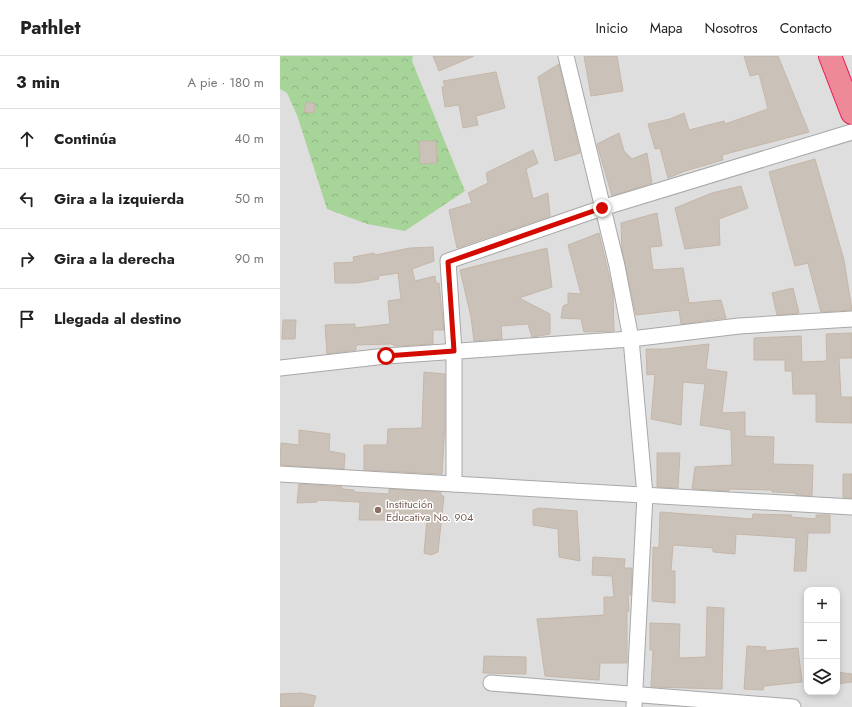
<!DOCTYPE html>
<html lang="es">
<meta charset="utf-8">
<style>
body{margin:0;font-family:Jost,sans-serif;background:#f2f2f2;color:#222}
.controls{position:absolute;right:12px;bottom:12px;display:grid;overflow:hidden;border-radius:8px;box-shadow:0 2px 6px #0003}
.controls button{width:36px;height:36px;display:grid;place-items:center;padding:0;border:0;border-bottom:1px solid #e0e0e0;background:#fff;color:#222;font:20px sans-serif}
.stop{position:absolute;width:12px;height:12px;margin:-9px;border:3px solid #d20a00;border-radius:50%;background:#fff}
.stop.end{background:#d20a00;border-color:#fff;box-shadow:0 1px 4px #0008}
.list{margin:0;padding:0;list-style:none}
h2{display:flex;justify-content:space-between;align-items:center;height:52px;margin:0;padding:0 16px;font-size:17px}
h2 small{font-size:13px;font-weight:400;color:#767676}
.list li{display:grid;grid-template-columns:26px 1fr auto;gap:12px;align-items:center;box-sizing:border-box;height:60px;padding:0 16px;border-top:1px solid #e0e0e0}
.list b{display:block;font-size:15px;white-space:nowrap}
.list em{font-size:13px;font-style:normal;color:#767676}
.icon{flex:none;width:22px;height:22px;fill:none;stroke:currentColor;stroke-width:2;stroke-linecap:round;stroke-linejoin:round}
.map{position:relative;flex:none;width:572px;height:651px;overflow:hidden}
header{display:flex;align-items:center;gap:24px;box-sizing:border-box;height:56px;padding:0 20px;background:#fff;border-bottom:1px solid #e0e0e0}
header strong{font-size:19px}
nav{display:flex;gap:22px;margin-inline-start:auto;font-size:14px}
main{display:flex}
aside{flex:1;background:#fff}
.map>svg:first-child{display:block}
.residential{fill:#dfdede;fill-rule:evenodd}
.forest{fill:url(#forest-crowns)}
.building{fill:#cac2b9;stroke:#c5b6a8}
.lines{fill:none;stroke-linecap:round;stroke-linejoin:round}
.street-casing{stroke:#a8a8a8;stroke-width:17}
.highway-casing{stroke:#e91b57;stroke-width:24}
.street{stroke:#fff;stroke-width:15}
.highway{stroke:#ee8a97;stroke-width:22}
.route{stroke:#d20a00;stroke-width:5}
.education-dot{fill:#8d6e63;stroke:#fff;stroke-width:1.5}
.labels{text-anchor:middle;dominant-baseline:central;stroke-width:3;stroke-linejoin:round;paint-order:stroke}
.education-label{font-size:11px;fill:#785e54;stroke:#fff;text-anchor:start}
</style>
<header>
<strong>Pathlet</strong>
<nav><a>Inicio</a><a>Mapa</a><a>Nosotros</a><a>Contacto</a></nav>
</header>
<main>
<aside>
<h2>3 min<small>A pie · 180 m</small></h2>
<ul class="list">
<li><svg class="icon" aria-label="ahead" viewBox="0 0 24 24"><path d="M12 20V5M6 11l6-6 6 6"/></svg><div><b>Continúa</b></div><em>40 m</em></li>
<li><svg class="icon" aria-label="left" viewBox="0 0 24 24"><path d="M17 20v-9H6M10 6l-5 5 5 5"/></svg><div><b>Gira a la izquierda</b></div><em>50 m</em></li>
<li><svg class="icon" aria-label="right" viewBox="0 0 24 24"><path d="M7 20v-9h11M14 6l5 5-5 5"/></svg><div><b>Gira a la derecha</b></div><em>90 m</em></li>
<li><svg class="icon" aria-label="arrive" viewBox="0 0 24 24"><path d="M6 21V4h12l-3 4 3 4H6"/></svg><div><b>Llegada al destino</b></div></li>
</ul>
</aside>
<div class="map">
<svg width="572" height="651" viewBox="0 0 572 651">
<defs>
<pattern id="forest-crowns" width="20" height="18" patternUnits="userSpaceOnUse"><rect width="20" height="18" fill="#a7d499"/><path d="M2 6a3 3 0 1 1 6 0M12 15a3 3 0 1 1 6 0" fill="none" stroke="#8fb684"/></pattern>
</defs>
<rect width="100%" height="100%" fill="#f2efe7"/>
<path class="residential" d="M0 0H572V651H0ZM527 534H557V636H527Z"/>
<path class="forest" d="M0 0H133L132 5 185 135 125 175 87 168 47 153 17 59 7 37 0 33Z"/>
<g class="building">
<path d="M153 0H194L159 15Z"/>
<path d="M304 0H337L343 35 311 40Z"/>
<path d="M464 0H498L529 76 442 99 443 104 405 115 388 122 380 92 375 93 368 68 390 63 404 57 409 74 444 65 445 68 488 53 479 18 470 20Z"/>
<path d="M279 8 300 97 275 105 258 21Z"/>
<path d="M216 16 225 52 196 60 198 69 183 72 179 49 165 51 162 31 165 30 163 25Z"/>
<path d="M26 46 35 48 34 57 24 56Z"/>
<path d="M339 77 344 95 352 103 367 97 372 127 332 140 317 88Z"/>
<path d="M139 85H156L157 107 140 108Z"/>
<path d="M253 94 258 107 246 113 253 143 268 137 270 160 177 192 169 154 192 147 188 137 208 127 206 117Z"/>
<path d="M535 103 564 204 572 254 541 256 528 207 515 210 489 116Z"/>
<path d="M461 130 468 152 439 163 440 189 405 193 395 152 432 137Z"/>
<path d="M377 157 382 190 370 191 373 214 403 212 409 247 441 244 446 262 401 268 399 254 356 259 342 194 341 167Z"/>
<path d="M319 177 333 236 334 275 304 276 301 263 281 262 283 250 288 248V237L301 238 288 189Z"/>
<path d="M153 191 154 205 132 213 135 225 155 220 156 227H159L164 274H153V288L115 290 112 288 76 289V294L47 298 45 269 75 268V272L110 268 108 245 121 243 118 217 98 220 99 223 77 227H55L54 207 74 206 73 201 94 197 95 199 130 192Z"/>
<path d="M267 192 272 231 239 242 270 258V278L252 281 248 268 221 270 222 283 194 285 191 261 180 214Z"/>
<path d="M513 232 519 257 497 259 492 237Z"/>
<path d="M3 264H16L15 283H2Z"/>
<path d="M572 277V302H559L561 341H572V367L536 366V338H513L512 315H505V304H474V282L521 280 522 306 547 305 546 278Z"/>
<path d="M429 288 426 313 447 316 442 357 465 356V380L494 381 493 408 533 409 532 440 516 439V437L492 436V434L449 433V435L412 433 415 411 452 409 451 374 420 369 425 328 403 326 401 369 371 363 375 318 367 319 366 293H384Z"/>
<path d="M144 316 165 318V368L162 418 84 414V389H107L108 373 142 372Z"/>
<path d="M19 374 50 378 49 395 65 398 64 413 0 409 1 387 19 389Z"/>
<path d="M377 397H400L398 432 377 431Z"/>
<path d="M563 418H572V442L563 441Z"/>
<path d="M19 428 62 431V433L74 434V436L109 438V433L161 436V440H164L158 496 151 499 144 497 147 464H79L80 446 37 444V446L17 447Z"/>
<path d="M259 452 297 455 300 505 279 501 278 473 253 469V454Z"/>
<path d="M380 456 472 463 473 458 512 459 511 461 536 463V459H550V477H528L526 515H514L516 482 456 478 455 498 433 496V492L393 489 391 515H395V547L372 545 373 491 379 492Z"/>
<path d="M313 501 345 503 344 512H352L351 539H348L349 555H347V607H320L319 624 265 620 257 563 324 559V541H334L332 520 312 519Z"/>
<path d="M427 551 444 552 442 633 371 631 373 594H370V567L400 568 399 602 426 601Z"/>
<path d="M467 590 486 591 485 595 518 592 522 626 484 630 483 634 464 633Z"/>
<path d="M204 600 246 601V618L203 617Z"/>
<path d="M557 616 572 618V626L557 628Z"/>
<path d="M21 637 36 640 33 651H0V638Z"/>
</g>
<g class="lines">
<g class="street-casing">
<g id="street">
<path d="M286 0 337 210 351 283 365 439 354 651"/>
<path d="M0 312 106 300 351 283 459 270 572 263"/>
<path d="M0 418 572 451"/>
<path d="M174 428V295L168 205 322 152 572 76"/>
<path d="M211 627 513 651"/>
</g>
</g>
<g class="highway-casing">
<path id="highway" d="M550 0 572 57"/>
</g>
<use href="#street" class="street"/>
<use href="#highway" class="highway"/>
</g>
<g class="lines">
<path class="route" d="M106 300 174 295 168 206 322 152"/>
</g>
<circle class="education-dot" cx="98" cy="454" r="4"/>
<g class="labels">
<g class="education-label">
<text x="106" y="448">Institución<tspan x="106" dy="13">Educativa No. 904</tspan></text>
</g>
</g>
</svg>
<div class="controls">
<button>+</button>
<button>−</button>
<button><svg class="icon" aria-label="layers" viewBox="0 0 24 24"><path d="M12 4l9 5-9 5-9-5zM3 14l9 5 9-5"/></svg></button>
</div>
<div class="stop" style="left:106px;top:300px"></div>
<div class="stop end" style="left:322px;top:152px"></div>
</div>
</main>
